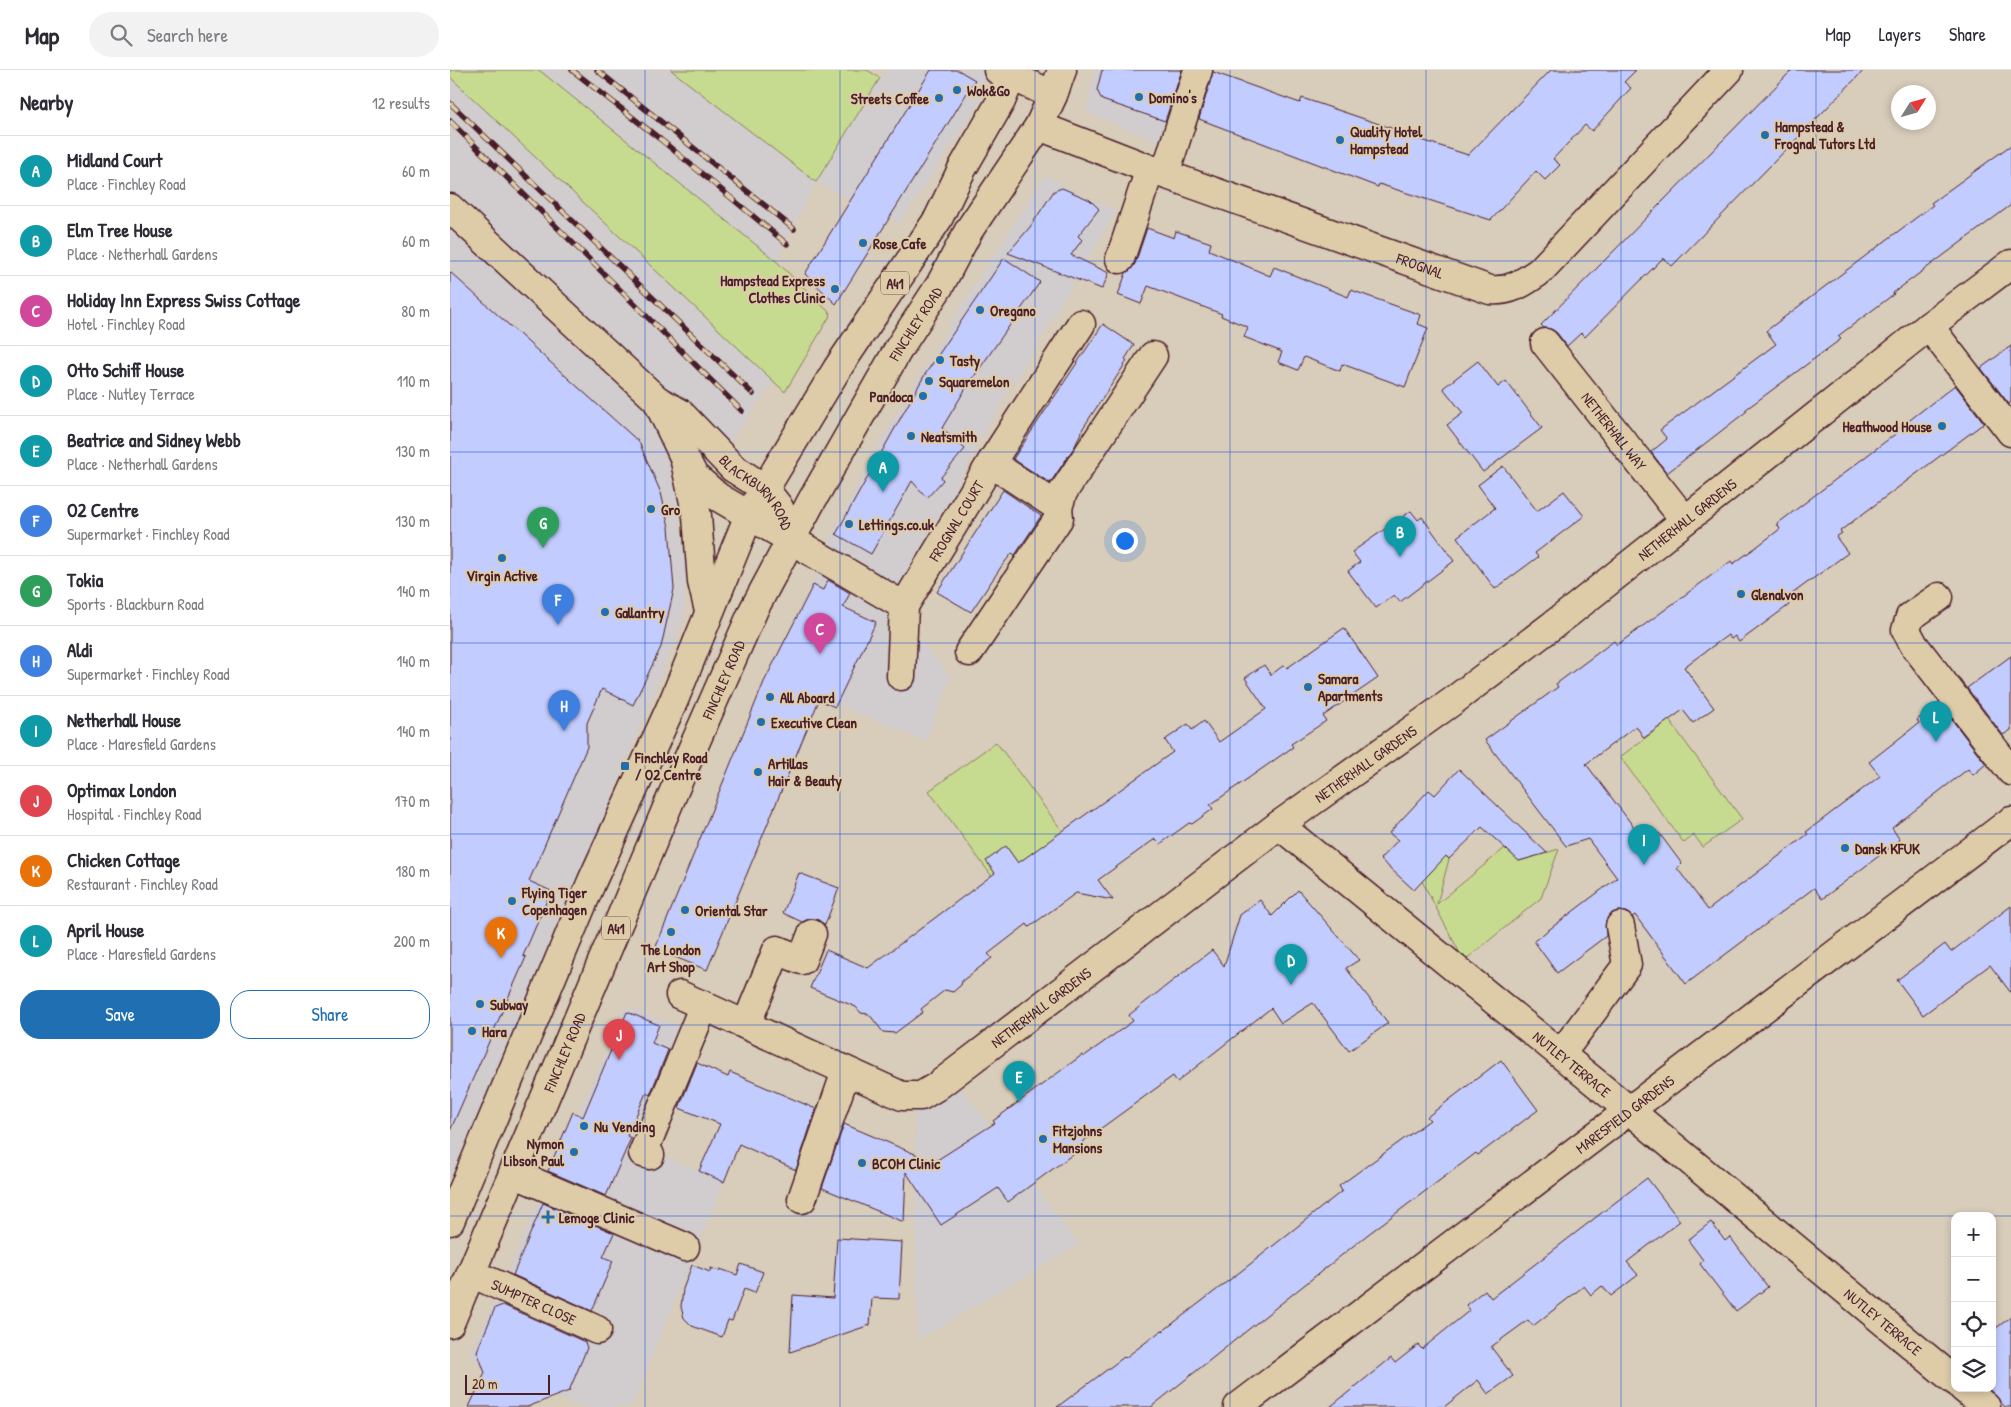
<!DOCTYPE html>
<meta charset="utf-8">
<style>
body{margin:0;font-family:"Patrick Hand",sans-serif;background:#f2f2f3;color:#2b2b33}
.controls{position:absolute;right:15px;bottom:15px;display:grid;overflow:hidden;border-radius:10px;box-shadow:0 2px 8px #0003}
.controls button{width:45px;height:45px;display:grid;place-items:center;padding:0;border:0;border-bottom:1px solid #e1e1e2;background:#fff;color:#2b2b33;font:25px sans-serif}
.compass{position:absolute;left:1441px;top:15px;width:45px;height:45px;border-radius:50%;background:#fff;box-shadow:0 2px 8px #0003;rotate:53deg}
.scale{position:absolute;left:15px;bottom:12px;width:85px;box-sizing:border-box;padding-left:5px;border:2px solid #4a1f2b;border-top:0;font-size:14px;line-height:18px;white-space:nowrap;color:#4a1f2b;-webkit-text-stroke:4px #decca9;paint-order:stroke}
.you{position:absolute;left:674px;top:470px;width:18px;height:18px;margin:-12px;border:4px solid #fff;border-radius:50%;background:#1a73e8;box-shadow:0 0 0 8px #1a73e833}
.badge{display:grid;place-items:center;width:32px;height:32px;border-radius:50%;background:#1f6fb2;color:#fff;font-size:16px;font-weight:700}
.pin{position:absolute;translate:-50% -41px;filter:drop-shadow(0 1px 2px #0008)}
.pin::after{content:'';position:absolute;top:26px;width:18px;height:15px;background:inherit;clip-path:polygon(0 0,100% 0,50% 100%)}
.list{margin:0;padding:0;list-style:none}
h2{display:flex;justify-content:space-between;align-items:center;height:65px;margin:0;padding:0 20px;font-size:21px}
h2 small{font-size:16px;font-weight:400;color:#7c7c81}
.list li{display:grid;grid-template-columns:32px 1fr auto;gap:15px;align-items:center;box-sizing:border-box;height:70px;padding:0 20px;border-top:1px solid #e1e1e2}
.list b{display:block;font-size:19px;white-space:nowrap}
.list p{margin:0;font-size:16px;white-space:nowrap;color:#7c7c81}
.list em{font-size:16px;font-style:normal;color:#7c7c81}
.actions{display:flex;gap:10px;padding:15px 20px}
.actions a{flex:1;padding:11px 0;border:1px solid #1f6fb2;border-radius:20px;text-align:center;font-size:18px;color:#1f6fb2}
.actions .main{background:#1f6fb2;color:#fff}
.icon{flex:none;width:28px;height:28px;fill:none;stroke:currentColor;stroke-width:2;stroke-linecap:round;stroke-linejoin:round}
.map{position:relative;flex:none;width:1561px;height:1337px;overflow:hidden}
header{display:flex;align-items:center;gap:30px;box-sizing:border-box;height:70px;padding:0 25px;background:#fff;border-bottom:1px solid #e1e1e2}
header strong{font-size:24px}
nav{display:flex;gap:28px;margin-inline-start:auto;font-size:18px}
.search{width:350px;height:45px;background:#f2f2f3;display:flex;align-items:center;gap:12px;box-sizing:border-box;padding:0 18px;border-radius:28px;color:#7c7c81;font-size:19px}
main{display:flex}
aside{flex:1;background:#fff}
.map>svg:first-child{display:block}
.built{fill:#d1ccce}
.green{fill:#c7db90;stroke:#887d5e}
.building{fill:#c2ccfe;stroke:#4a1f2b}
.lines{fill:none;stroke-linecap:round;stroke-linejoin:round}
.minor-casing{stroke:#4a1f2b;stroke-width:31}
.highway-casing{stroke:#4a1f2b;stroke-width:31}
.minor{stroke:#decca9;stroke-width:28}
.highway{stroke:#decca9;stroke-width:28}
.rail-casing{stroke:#4a1f2b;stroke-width:5.5}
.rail{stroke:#decca9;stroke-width:4;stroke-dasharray:11;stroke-linecap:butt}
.grid{fill:none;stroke:#1d4ed8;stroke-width:1;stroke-opacity:0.55}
.poi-dot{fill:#1f6fb2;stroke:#decca9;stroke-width:2}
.labels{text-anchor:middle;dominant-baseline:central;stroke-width:4;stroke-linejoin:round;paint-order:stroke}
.shield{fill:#decca9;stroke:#765351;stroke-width:1}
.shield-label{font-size:14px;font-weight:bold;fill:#4a1f2b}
.poi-label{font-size:15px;font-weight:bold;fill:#4a1f2b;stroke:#decca9;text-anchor:start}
.street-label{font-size:15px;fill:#4a1f2b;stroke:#decca9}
</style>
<header>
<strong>Map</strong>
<div class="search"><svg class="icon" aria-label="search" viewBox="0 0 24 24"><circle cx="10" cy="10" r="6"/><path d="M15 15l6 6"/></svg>Search here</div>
<nav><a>Map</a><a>Layers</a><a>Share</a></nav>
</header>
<main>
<aside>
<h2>Nearby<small>12 results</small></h2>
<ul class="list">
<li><span class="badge" style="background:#0f9aa8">A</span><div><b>Midland Court</b><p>Place · Finchley Road</p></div><em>60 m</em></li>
<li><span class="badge" style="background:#0f9aa8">B</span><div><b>Elm Tree House</b><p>Place · Netherhall Gardens</p></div><em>60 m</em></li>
<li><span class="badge" style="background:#d1479c">C</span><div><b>Holiday Inn Express Swiss Cottage</b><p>Hotel · Finchley Road</p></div><em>80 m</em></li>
<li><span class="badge" style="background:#0f9aa8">D</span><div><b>Otto Schiff House</b><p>Place · Nutley Terrace</p></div><em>110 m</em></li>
<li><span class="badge" style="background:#0f9aa8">E</span><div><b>Beatrice and Sidney Webb</b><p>Place · Netherhall Gardens</p></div><em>130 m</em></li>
<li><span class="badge" style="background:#3f7fe0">F</span><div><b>O2 Centre</b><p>Supermarket · Finchley Road</p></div><em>130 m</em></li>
<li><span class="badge" style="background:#2e9e5b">G</span><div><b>Tokia</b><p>Sports · Blackburn Road</p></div><em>140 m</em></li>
<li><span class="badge" style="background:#3f7fe0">H</span><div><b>Aldi</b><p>Supermarket · Finchley Road</p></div><em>140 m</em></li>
<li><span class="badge" style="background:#0f9aa8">I</span><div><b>Netherhall House</b><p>Place · Maresfield Gardens</p></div><em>140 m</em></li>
<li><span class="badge" style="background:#e0444e">J</span><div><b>Optimax London</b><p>Hospital · Finchley Road</p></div><em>170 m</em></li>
<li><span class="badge" style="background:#e8710a">K</span><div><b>Chicken Cottage</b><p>Restaurant · Finchley Road</p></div><em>180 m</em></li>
<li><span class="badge" style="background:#0f9aa8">L</span><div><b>April House</b><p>Place · Maresfield Gardens</p></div><em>200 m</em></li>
</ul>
<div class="actions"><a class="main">Save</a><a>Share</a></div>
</aside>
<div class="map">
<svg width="1561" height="1337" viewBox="0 0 1561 1337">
<rect width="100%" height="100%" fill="#d8ccba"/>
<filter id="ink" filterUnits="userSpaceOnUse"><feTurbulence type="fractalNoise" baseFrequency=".02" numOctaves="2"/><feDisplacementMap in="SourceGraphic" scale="10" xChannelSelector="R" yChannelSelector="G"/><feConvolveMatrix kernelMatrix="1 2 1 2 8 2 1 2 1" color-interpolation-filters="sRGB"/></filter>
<g filter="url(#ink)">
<g class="built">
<path d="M0 0H221L366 111 430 8 439 0H539L533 27 450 153 366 112 326 191 381 244 335 322 323 312 281 371 227 439 237 492 234 548 47 1013 0 1112Z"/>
<path d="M645 0H741L726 80 636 42Z"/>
<path d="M595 106 666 141 529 372 446 543 501 607 476 671 318 606 367 504 381 466 433 367 517 227Z"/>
<path d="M176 937 247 963 202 1081 274 1112 181 1337H130L19 1288Z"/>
<path d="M510 1016 629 1175 467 1270 465 1042Z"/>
</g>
<g class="green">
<path d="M0 0H89L326 191 381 244 335 322 0 7Z"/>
<path d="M221 0H417L430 8 366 112Z"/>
<path d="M1219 650 1292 749 1253 777 1244 765 1234 773 1170 687Z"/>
<path d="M546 672 619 770 552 820 479 721Z"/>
<path d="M1055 778 1069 791 1109 779 1091 828 1014 891 972 811 992 783 999 789 987 834Z"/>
</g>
<g class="building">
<path d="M481 0H508L525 10 386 234 355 204Z"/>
<path d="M652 0H732L715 51 652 30 647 20Z"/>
<path d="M1101 0H1186L1174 12 1181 18 1142 61 1135 55 1103 89 1110 95 1095 110 1086 101 1041 150 929 114 928 117 749 49 763 2 850 33 852 28 947 60V62L1018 85Z"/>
<path d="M1342 0H1414L1222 196 1213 188 1135 267 1131 263 1117 276 1107 263 1101 259 1094 258 1091 255Z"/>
<path d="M1561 75V135L1443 223 1444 224 1388 266 1391 269 1295 340 1297 341 1217 403 1201 382 1217 369 1210 360 1326 274 1316 261 1483 135 1481 133Z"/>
<path d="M612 118 640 130 649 139 628 166 632 170 621 185 659 203 652 219 558 183 580 157 604 121Z"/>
<path d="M697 158 724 168 726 161 761 173 759 180 820 206 824 197 898 227 901 220 971 245 968 254 978 258 955 317 892 294 890 301 854 287 848 300 828 292 832 282 794 267 798 257 771 246 772 244 698 216 691 234 668 225 676 203 685 194Z"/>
<path d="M554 188 590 212 516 318 492 358 515 379 491 407 493 410 477 428 462 411 421 484 386 464 474 306Z"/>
<path d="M0 202 189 372 211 423 219 457 224 519 211 577 183 635 152 619 137 653V677L79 811 101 821 73 886 76 887 0 1061Z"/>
<path d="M653 254 684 275 675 289 677 291 633 358 625 376 600 413 563 389Z"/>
<path d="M1561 276V332L1559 334 1531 298Z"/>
<path d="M1028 291 1048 317 1056 311 1092 358 1033 402 997 355 1013 343 993 318Z"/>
<path d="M1505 315 1534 353 1390 461 1392 463 1386 467 1398 483 1335 529 1339 535 1289 572 1285 566 1281 569 1278 565 1234 597 1264 638 1243 653 1233 640 1194 668 1186 656 1136 694 1196 773 1209 763 1232 794 1227 798 1258 840 1358 764 1356 762 1430 706 1419 692 1469 653 1467 650 1489 633 1536 694 1523 705 1518 699 1442 758 1450 770 1372 829 1364 818 1236 914 1185 845 1182 847 1176 842 1168 841 1160 844 1156 850V866L1107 903 1084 871 1167 808 1138 769 1116 776 1035 670 1108 617 1106 614 1164 571 1167 575 1281 491 1283 494 1305 478 1330 459 1327 454 1448 362 1447 360Z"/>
<path d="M1053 396 1087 441 1114 421 1134 446 1085 483 1088 487 1045 519 1007 467 1045 438 1028 415Z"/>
<path d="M553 420 591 446 565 485 562 483 551 497 521 542 487 522Z"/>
<path d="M961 441 968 450 972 447 1004 491 950 532 944 525 926 538 898 501 910 492 902 482Z"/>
<path d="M378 510 400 523 393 537 426 552 385 637 369 630 257 900 205 879 314 612 363 515 373 520Z"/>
<path d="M894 558 928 608 873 646 876 651 841 674 843 677 760 735 763 739 742 754 739 753 710 774 705 769 648 810 663 830 626 823 579 857 577 854 538 884 542 888 512 911 511 915 503 922 495 920 471 939 473 942 445 963 433 962 419 944 411 943 406 937 360 918 376 880 418 898 545 803 536 791 556 776 568 793 723 682 715 670 738 654 742 660 754 651 769 672 816 639 795 608 814 595 821 605 834 595 837 598Z"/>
<path d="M1561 586V660L1553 665 1517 618Z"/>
<path d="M1009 699 1097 783 1069 791 1032 757 999 789 996 786 964 820 930 789 948 770 939 763 979 720 985 725Z"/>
<path d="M349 803 389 818 375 855 367 849H359L352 852 333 843Z"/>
<path d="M848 820 909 890 896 898 938 953 899 981 863 933 831 953 821 938 727 1012 723 1006 632 1072 634 1076 558 1132 548 1118 491 1155 456 1102 454 1152 372 1118 394 1054 484 1092 545 1053 543 1051 632 985 633 987 683 951 679 945 762 880 774 896 790 845 810 830 822 846Z"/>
<path d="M1561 836V923L1540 895 1473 945 1447 910 1495 874 1501 882Z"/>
<path d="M177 942 209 955 202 973 218 980 200 1025 196 1023 177 1066 181 1068 156 1126 98 1101 123 1042 133 1047Z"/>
<path d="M1051 990 1088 1040 1028 1085 1026 1083 917 1165 701 1337H607L674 1287 675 1288 712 1260 713 1261 799 1195 892 1121 889 1116 980 1050 977 1047Z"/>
<path d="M247 993 278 1007 280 1002 366 1039 346 1100 289 1074 274 1112 249 1101 270 1054 229 1038Z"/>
<path d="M1197 1108 1230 1151 1177 1192 1188 1205 1161 1226 1152 1216 1141 1225 1134 1216 1083 1256 1078 1250 1041 1277 1063 1306 1038 1324 1028 1310 994 1337H880L941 1288 945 1293 968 1275 972 1279 1020 1240 1016 1235 1035 1220 1041 1228Z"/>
<path d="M93 1133 164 1163 153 1187 163 1191 142 1241 63 1205Z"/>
<path d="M1261 1152 1275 1171 1280 1167 1318 1217 1286 1241 1250 1194 1253 1190 1238 1170Z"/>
<path d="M387 1168 452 1172 449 1229 422 1228 420 1255 340 1282 343 1225 383 1228Z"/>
<path d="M291 1194 313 1202 305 1223 294 1219 282 1251 278 1250 272 1267 242 1256 234 1248 231 1237 233 1219 242 1195 260 1202 261 1198 269 1201 270 1199 287 1205Z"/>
<path d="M53 1235 135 1272 137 1278 119 1321 77 1337H19L35 1303 27 1281 45 1238Z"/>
<path d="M1561 1247V1337H1555L1538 1318H1542V1261Z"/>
</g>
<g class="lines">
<g class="minor-casing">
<g id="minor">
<path d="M548 0 603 25"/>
<path id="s1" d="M589 56 700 99 1040 220C1061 222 1074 212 1090 201L1279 0"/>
<path d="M715 104 748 0"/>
<path id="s2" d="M0 138 207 330 230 343 283 398 314 418 328 436 336 452 340 469"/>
<path d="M670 189 700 99"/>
<path d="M1479 256 1561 362"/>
<path id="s3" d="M1095 273 1234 449"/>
<path d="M207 330 234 387 247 446 252 512 259 541"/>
<path id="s4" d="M234 387 244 406 268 427 454 536 541 393 631 254"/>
<path d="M608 437 613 422 703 286"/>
<path d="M1489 527 1460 547 1456 560 1464 575 1561 701"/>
<path d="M519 582 609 448 608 437 541 393"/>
<path d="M451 606 454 536"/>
<path id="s5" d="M829 755 1179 1040 1505 1311"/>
<path id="s6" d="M230 925 452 1026H471L486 1017 829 755 1003 631 1120 542 1479 256 1561 194"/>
<path d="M296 955 327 880 352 890 362 864"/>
<path d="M1111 984 1177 895 1170 856"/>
<path d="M200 1085 193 1083 254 935"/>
<path d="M63 1103 235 1177"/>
<path d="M352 1129 396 1001"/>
<path id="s7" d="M21 1203 147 1260"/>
<path d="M1513 1318 1536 1337"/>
<path id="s8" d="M788 1337 1561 751"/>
</g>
</g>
<g class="highway-casing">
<g id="highway">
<path d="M0 1151 142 811 224 630 299 445 387 299 488 149 512 99 551 31 564 0"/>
<path id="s9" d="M0 1253 227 714 304 539 361 432 449 278 490 215 519 160 589 56 603 25 612 0"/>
</g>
</g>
<use href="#minor" class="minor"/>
<use href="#highway" class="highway"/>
<g class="rail-casing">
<g id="rail">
<path d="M122 0 210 69 337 174"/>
<path d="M147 0 344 159"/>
<path d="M0 33 303 324"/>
<path d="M0 51 292 341"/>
</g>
</g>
<use href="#rail" class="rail"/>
</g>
</g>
<path class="grid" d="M195 0V1337M390 0V1337M585 0V1337M780 0V1337M976 0V1337M1171 0V1337M1366 0V1337M0 191H1561M0 382H1561M0 573H1561M0 764H1561M0 955H1561M0 1146H1505M1542 1146H1561"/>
<g class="poi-dot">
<circle cx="507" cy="20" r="5"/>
<circle cx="689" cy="27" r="5"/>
<circle cx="489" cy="28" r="5"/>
<circle cx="1315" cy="65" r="5"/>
<circle cx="890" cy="70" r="5"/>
<circle cx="413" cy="173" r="5"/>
<circle cx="385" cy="219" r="5"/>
<circle cx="530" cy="240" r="5"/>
<circle cx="490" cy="290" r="5"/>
<circle cx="479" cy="311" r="5"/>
<circle cx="473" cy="326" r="5"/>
<circle cx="1492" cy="356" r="5"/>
<circle cx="461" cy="366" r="5"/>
<circle cx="201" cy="439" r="5"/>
<circle cx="399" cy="454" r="5"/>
<circle cx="52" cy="488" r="5"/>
<circle cx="1291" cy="524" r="5"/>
<circle cx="155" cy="542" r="5"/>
<circle cx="858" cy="617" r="5"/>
<circle cx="320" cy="627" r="5"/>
<circle cx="311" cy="652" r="5"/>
<rect x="170" y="691" width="10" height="10" rx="2.5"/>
<circle cx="308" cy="702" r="5"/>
<circle cx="1395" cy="778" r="5"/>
<circle cx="62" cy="831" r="5"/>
<circle cx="235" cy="840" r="5"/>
<circle cx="221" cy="862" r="5"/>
<circle cx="30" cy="934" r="5"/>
<circle cx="22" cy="961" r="5"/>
<circle cx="134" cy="1056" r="5"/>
<circle cx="593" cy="1069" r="5"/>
<circle cx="124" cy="1082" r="5"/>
<circle cx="412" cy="1093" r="5"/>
<path d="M95.5 1139.5h5v5h5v5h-5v5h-5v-5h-5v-5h5z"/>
</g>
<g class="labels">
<g class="shield">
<rect x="431" y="201.5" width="28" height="23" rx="4"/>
<rect x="152" y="846.5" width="28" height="23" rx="4"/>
</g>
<g class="shield-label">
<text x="445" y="213">A41</text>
<text x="166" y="858">A41</text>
</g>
<g class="poi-label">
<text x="517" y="20">Wok&amp;Go</text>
<text x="699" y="27">Domino's</text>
<text x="479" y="28" text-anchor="end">Streets Coffee</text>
<text x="1325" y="56">Hampstead &amp;<tspan x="1325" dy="17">Frognal Tutors Ltd</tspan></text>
<text x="900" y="61">Quality Hotel<tspan x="900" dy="17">Hampstead</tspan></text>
<text x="423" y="173">Rose Cafe</text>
<text x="375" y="210" text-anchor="end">Hampstead Express<tspan x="375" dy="17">Clothes Clinic</tspan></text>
<text x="540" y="240">Oregano</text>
<text x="500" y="290">Tasty</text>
<text x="489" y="311">Squaremelon</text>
<text x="463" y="326" text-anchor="end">Pandoca</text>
<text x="1482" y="356" text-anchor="end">Heathwood House</text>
<text x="471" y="366">Neatsmith</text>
<text x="211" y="439">Gro</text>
<text x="409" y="454">Lettings.co.uk</text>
<text x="52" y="505" text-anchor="middle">Virgin Active</text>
<text x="1301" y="524">Glenalvon</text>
<text x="165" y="542">Gallantry</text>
<text x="868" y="608">Samara<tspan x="868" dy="17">Apartments</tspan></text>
<text x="330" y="627">All Aboard</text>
<text x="321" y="652">Executive Clean</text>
<text x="185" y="687">Finchley Road<tspan x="185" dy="17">/ O2 Centre</tspan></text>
<text x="318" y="693">Artillas<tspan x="318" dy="17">Hair &amp; Beauty</tspan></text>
<text x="1405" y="778">Dansk KFUK</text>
<text x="72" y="822">Flying Tiger<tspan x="72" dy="17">Copenhagen</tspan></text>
<text x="245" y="840">Oriental Star</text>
<text x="221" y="879" text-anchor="middle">The London<tspan x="221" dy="17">Art Shop</tspan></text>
<text x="40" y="934">Subway</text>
<text x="32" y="961">Hara</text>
<text x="144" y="1056">Nu Vending</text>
<text x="603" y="1060">Fitzjohns<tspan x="603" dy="17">Mansions</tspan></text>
<text x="114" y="1073" text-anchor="end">Nymon<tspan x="114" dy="17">Libson Paul</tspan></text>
<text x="422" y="1093">BCOM Clinic</text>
<text x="109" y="1147">Lemoge Clinic</text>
</g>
<g class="street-label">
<text stroke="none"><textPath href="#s1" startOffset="406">FROGNAL</textPath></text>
<text stroke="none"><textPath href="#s9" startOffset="1104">FINCHLEY ROAD</textPath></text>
<text stroke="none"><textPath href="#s3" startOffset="112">NETHERHALL WAY</textPath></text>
<text stroke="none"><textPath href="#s2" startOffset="420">BLACKBURN ROAD</textPath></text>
<text stroke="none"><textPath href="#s6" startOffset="1222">NETHERHALL GARDENS</textPath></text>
<text stroke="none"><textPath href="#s4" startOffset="369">FROGNAL COURT</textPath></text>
<text stroke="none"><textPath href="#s9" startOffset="699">FINCHLEY ROAD</textPath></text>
<text stroke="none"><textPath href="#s6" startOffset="818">NETHERHALL GARDENS</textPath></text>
<text stroke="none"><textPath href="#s6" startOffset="412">NETHERHALL GARDENS</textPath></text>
<text stroke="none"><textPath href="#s9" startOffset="294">FINCHLEY ROAD</textPath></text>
<text stroke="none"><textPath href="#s5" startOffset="378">NUTLEY TERRACE</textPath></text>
<text stroke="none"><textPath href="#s8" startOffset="485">MARESFIELD GARDENS</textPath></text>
<text stroke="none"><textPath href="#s7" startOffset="69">SUMPTER CLOSE</textPath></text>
<text stroke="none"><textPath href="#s5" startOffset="782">NUTLEY TERRACE</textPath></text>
</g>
</g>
</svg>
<div class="controls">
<button>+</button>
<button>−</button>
<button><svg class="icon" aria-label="locate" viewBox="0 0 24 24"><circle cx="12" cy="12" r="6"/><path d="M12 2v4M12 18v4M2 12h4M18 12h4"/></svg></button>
<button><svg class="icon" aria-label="layers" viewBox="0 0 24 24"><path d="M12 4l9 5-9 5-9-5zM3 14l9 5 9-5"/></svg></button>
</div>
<svg class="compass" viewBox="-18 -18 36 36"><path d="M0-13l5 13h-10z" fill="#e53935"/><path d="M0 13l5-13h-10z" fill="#7c7c81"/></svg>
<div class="scale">20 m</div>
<div class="you"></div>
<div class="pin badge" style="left:433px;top:422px;background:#0f9aa8">A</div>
<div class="pin badge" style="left:950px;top:487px;background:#0f9aa8">B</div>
<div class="pin badge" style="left:370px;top:584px;background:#d1479c">C</div>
<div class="pin badge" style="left:841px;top:915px;background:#0f9aa8">D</div>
<div class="pin badge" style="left:569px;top:1032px;background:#0f9aa8">E</div>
<div class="pin badge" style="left:108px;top:555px;background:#3f7fe0">F</div>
<div class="pin badge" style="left:93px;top:478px;background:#2e9e5b">G</div>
<div class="pin badge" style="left:114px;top:661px;background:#3f7fe0">H</div>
<div class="pin badge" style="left:1194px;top:795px;background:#0f9aa8">I</div>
<div class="pin badge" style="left:169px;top:990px;background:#e0444e">J</div>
<div class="pin badge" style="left:51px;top:888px;background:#e8710a">K</div>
<div class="pin badge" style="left:1486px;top:672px;background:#0f9aa8">L</div>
</div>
</main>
